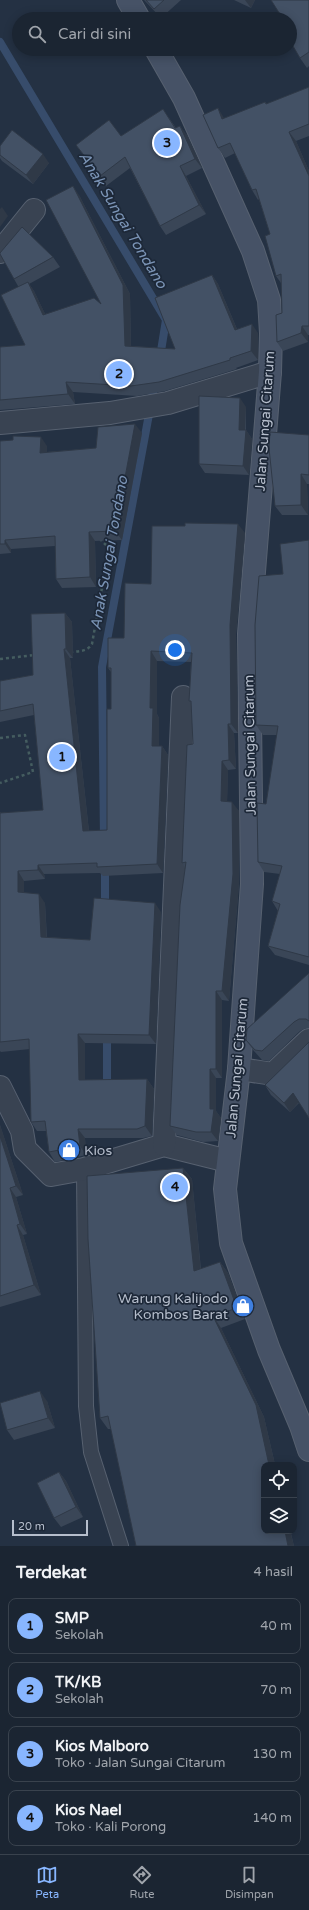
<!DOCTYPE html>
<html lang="id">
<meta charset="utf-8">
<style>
body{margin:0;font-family:"Varela Round",sans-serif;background:#28313e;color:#f1f3f6}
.controls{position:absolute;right:12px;bottom:12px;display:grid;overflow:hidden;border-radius:8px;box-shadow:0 2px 10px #0003}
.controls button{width:36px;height:36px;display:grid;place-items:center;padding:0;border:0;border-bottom:1px solid #39424d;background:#1b2532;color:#f1f3f6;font:20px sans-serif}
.scale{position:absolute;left:12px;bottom:10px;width:76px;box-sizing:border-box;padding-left:4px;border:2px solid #b6becc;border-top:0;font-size:11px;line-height:14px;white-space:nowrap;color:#b6becc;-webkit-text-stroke:3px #1d2838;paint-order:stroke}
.you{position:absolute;left:175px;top:650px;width:14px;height:14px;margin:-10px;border:3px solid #fff;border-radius:50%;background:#1a73e8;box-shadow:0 0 0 6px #1a73e833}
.badge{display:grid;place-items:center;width:26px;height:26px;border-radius:50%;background:#88b6ff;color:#111;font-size:13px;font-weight:700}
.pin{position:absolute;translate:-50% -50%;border:2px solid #fff;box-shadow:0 1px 4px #0006}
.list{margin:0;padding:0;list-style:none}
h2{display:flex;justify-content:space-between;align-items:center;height:52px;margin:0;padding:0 16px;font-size:17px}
h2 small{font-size:13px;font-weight:400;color:#a0a5ac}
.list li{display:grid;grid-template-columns:26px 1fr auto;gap:12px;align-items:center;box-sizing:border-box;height:56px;margin:0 8px 8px;padding:0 8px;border:1px solid #39424d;border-radius:8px}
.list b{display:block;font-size:15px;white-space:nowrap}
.list p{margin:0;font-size:13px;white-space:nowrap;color:#a0a5ac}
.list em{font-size:13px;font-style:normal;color:#a0a5ac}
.icon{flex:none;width:22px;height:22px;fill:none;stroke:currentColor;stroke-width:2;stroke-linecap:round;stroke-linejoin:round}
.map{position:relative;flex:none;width:309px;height:1546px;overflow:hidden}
.search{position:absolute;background:#1b2532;box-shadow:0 2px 10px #0003;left:12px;right:12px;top:12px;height:44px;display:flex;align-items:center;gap:10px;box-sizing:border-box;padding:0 14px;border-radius:22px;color:#a0a5ac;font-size:15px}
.sheet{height:308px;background:#1b2532}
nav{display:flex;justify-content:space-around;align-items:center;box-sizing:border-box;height:56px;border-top:1px solid #39424d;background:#1b2532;font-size:11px;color:#a0a5ac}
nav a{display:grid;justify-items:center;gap:2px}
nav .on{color:#88b6ff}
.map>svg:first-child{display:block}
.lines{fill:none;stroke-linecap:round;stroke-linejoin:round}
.stream{stroke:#374c6b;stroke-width:8}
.lane-casing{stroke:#576170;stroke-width:16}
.street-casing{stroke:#576170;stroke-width:24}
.secondary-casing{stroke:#576170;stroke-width:24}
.path{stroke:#455d60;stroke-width:2.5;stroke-dasharray:3 3;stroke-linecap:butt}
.lane{stroke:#394352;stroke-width:14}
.street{stroke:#394352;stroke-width:22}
.secondary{stroke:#465266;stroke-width:22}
.wall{fill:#3a4657}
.shaded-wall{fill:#2f3947}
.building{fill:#435165;stroke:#2f3947}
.labels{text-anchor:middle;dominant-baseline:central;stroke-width:3.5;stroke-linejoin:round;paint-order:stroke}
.street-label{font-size:14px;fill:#b6becc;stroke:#1d2838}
.poi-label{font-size:14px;fill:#b6becc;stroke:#1d2838;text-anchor:start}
.water-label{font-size:15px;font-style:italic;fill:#7b94b6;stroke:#1d2838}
</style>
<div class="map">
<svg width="309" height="1546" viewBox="0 0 309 1546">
<rect width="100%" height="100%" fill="#243143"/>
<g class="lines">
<g class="stream">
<path d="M0 42 166 320 160 357"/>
<path d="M104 840 102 667 155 382"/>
<path d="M105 865V910"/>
<path d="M107 1033V1090"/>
</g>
<g class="lane-casing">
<path id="lane" d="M84 1169 86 1406 91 1452 121 1546"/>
</g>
<g class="street-casing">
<g id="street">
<path d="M0 252 34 210"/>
<path d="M0 423 110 413 168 403 270 372"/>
<path d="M239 1069 273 1074 309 1040"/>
<path d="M0 1087 22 1131 25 1149 51 1175 84 1169 164 1145 228 1161"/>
<path d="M164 1145 183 697"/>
</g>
</g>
<g class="secondary-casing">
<g id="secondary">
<path d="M128 0 139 19"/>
<path d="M156 49 184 98 253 251 269 300 271 333 270 372 249 634 252 884 239 1069 225 1189 231 1243 269 1350 301 1426 309 1450"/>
</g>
</g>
<g class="path">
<path d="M70 652C79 651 87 652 92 644L109 548 100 539"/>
<path d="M0 659 35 655"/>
<path d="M0 738 25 735 33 772 0 783"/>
</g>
<use href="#lane" class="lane"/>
<use href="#street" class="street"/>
<use href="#secondary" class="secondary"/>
</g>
<g class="wall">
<path d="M144 0H181L161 18Z"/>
<path d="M234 0H255L251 8Z"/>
<path d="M309 0V66L307 68 300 58 290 19Z"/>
<path d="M309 87V136L296 141 309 171V335H308V342L283 351 277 342 282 313 281 283 276 276 270 234 259 199 258 200 252 190 235 153 225 158 218 148 265 102 267 104Z"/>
<path d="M169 118 176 128 187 135 202 168 186 176 206 214 166 235 160 226 130 168 106 186 76 145 121 136Z"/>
<path d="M0 146 49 163 33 184 2 161 0 158Z"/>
<path d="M79 195 130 294 131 346 175 349 212 275 218 284 237 329 258 333V360L236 368 237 369 165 391 137 396 73 392 75 404 0 410V347L25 345 18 286 14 279 53 257 60 267 29 284 34 291 45 314 101 304Z"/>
<path d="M246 407V430L252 439 249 475 205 473 199 464Z"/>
<path d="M142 433 122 540 95 541 96 587 62 588 56 579 55 546 11 549V553L0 554V441L47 446V452L96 448Z"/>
<path d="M309 435V484H307L308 515H282L275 506Z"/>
<path d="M245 533 236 634 238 733H234L236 769 228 770 227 801 239 811V884L229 1001 222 1000V1078H216V1111L221 1118 218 1141 203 1142 177 1135 170 1126 185 868 182 863 193 744 191 704 189 701 191 662 157 661V714L159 718V746H162L168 755 163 873 103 876 100 873 44 874 45 879 24 881V893L45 903 47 937 90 940 161 912 156 1044 85 1043V1080L147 1079 154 1089 152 1136 143 1138H85L86 1155 55 1162 49 1152 46 1131H37L31 1122 30 1049 1 1052 0 1051V812L1 813 43 810 34 715 0 722V681L33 675 65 613 72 622 73 658H70L89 831 107 830 111 709V672L108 668 124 638 151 584Z"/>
<path d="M309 540V965L275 955 268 946 278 911 272 901 280 874 264 872 258 862 277 735H263L256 725 283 574Z"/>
<path d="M309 973V1028H306L300 1031 269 1061 262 1060 253 1050 246 1040Z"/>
<path d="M265 1085 299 1103 290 1112 271 1095Z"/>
<path d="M0 1125 23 1195 16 1197 27 1234 23 1235 41 1295 0 1307Z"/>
<path d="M183 1168 192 1179 201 1269 220 1262 228 1273 245 1319 221 1328 264 1417 294 1546H136L111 1429H108L100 1418Z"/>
<path d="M47 1401 55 1428 14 1440 7 1430Z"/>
<path d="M59 1472 66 1481 83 1517 61 1527 54 1518Z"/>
</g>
<g class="shaded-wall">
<path d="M245 0H255L251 8Z"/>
<path d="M218 108 224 118 222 119Z"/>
<path d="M180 126 187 135 202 168 195 159Z"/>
<path d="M289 132 296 141 309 171V176Z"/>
<path d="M43 154 49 163 33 184 26 175Z"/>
<path d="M180 166 186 176 206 214 199 205Z"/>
<path d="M73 186 79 195 130 294 131 355 125 346Z"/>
<path d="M2 207 8 216 0 227V209Z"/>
<path d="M212 275 218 284 241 339 235 330Z"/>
<path d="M28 282 34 291 50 324 43 315Z"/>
<path d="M252 324 258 333V360L251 351Z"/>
<path d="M302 326 308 335V342L301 333Z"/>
<path d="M66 382 73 392 75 404 68 394Z"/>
<path d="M240 398 246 407 245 431 246 430 252 439 249 475 243 466 239 430Z"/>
<path d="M135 424 142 433 122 540 115 531Z"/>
<path d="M41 437 47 446V462L40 453Z"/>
<path d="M301 474 307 484 308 515 301 505Z"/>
<path d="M238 524 245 533 236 634 238 733 231 724 230 625Z"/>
<path d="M89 532 95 541 96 587 90 577Z"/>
<path d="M5 540 11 549V553L5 544Z"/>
<path d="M65 613 72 622 73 658 66 649Z"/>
<path d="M64 649 70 658 90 841 83 831Z"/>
<path d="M151 651 157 661V714L159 718V756L152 746 150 708Z"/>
<path d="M228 724 234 733 236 769 229 760Z"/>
<path d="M162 746 168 755 163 873 157 864Z"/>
<path d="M222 761 228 770 227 810 221 801Z"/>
<path d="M232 802 239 811V884L229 1001 222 991Z"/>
<path d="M38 865 44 874 45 879 38 870Z"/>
<path d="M18 871 24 881V902L18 892Z"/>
<path d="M39 894 45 903 47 946 41 937Z"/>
<path d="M155 903 161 912 156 1044 149 1035Z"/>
<path d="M216 991 222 1000V1078L216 1069Z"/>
<path d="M78 1034 85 1043V1089L79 1080Z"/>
<path d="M210 1069 216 1078V1111L221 1118 218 1141 211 1132 210 1109Z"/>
<path d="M147 1079 154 1089 152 1136 145 1126Z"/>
<path d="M293 1093 299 1102 290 1112 284 1103Z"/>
<path d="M0 1125 23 1195 16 1186 0 1136Z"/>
<path d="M78 1129 85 1138 86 1155 80 1146Z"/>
<path d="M183 1168 192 1179 202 1283 194 1271Z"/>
<path d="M10 1188 16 1197 27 1234 20 1224Z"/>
<path d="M17 1225 23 1235 41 1295 34 1285Z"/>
<path d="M220 1262 228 1273 245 1319 237 1308Z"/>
<path d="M213 1316 221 1328 264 1417 275 1465H269Z"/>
<path d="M40 1391 47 1401 55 1428 48 1418Z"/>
<path d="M59 1472 66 1481 83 1517 76 1507Z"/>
<path d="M285 1531H290L294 1546H288Z"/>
</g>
<g class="building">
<path d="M146 0H164L154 9Z"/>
<path d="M271 0H309V52L300 58 290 41V19H283Z"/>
<path d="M309 87V124L289 132 309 176V326H302L301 333 277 342 276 315 282 313 281 274 276 276 265 236 270 234 256 189 252 190 230 143 218 148 203 115 218 108 222 119 265 102 266 104Z"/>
<path d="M163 109 175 128 180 126 195 159 180 166 199 205 160 226 125 157 100 176 76 145 109 120 121 136Z"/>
<path d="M12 130 43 154 26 175 0 155V146Z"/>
<path d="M73 186 123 285 125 346 175 349 155 298 212 275 235 330 252 324 251 351 230 358V360L159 382 131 386 66 382 68 394 0 400V347L25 345 1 295 28 282 43 315 94 298 101 304 46 200Z"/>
<path d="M22 227 53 257 14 279 0 254V253Z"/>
<path d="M199 396 240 398 239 430H246L243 466 199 464Z"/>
<path d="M135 424 115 531 89 532 90 577 56 579 55 536 5 540V544H0V441L13 440V436L41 437 40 453 96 448 98 427Z"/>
<path d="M270 432 309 435V475L301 474V505L275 506 269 448Z"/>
<path d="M185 523 238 524 230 625 231 724H228L229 760 222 761 221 801 232 802 233 874 222 991H216V1069H210V1109H214L211 1132H196L170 1126 180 905 186 862 182 863 187 745 193 744 191 701H189L192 653 151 651 150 708H153L152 746H162L157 864 97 867V863L38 865V870L18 871V892L39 894 41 937 90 940 94 898 155 903 149 1035 78 1034 79 1080 147 1079 145 1126 137 1129H78L80 1146 49 1152 45 1121 31 1122 29 1039 0 1042V813L43 810 33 704 0 711V681L33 675 31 614 65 613 66 649H64L83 831 107 830V709H111V668H108V638H124L125 583 151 584 152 526H185Z"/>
<path d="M309 540V957L268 946 280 904 272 901 282 866 258 862 257 803 266 804 278 726 256 725 255 625 259 576 283 574 280 544Z"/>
<path d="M309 973V1021L306 1019H299L294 1022 262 1051 255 1050 246 1040 247 1029Z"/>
<path d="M309 1042V1118L293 1093 284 1103 265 1085Z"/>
<path d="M0 1136 16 1186 10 1188 20 1224 17 1225 34 1285 0 1296Z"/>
<path d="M183 1168 194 1271 220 1262 237 1308 213 1316 256 1405 269 1465H264V1531H285L288 1546H136L108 1416 100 1418 88 1239 87 1176Z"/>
<path d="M40 1391 48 1418 7 1430 0 1403Z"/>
<path d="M59 1472 76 1507 54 1518 37 1483Z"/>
</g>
<defs>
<g id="shop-disc" transform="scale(1.15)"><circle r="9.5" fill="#3f7fe0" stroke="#1d2838"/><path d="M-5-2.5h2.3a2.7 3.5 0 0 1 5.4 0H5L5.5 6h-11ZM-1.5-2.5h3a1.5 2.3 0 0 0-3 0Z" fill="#fff"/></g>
</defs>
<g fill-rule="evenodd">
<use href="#shop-disc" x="69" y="1150"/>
<use href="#shop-disc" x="243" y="1306"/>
</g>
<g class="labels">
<g class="street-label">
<text transform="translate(265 421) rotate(-86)">Jalan Sungai Citarum</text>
<text transform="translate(250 745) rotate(-91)">Jalan Sungai Citarum</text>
<text transform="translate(237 1068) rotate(-85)">Jalan Sungai Citarum</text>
</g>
<g class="poi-label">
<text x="84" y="1150">Kios</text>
<text x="228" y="1298" text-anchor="end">Warung Kalijodo<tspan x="228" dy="16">Kombos Barat</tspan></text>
</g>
<g class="water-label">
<text transform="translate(123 220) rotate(59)">Anak Sungai Tondano</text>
<text transform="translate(109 553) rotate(-80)">Anak Sungai Tondano</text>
</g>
</g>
</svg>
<div class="controls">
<button><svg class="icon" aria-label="locate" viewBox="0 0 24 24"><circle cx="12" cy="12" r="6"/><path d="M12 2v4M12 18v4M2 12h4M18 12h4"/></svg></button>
<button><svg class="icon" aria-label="layers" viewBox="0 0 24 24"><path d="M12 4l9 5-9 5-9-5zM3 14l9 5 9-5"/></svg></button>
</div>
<div class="scale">20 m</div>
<div class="you"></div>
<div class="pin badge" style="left:62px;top:757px">1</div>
<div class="pin badge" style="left:119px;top:374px">2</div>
<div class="pin badge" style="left:167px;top:143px">3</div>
<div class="pin badge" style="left:175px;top:1187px">4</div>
<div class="search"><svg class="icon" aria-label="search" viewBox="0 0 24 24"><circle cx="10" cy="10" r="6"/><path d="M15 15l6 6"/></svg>Cari di sini</div>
</div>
<section class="sheet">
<h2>Terdekat<small>4 hasil</small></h2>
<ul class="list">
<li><span class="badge">1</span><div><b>SMP</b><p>Sekolah</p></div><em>40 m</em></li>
<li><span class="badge">2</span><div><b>TK/KB</b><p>Sekolah</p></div><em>70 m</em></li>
<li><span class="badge">3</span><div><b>Kios Malboro</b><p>Toko · Jalan Sungai Citarum</p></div><em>130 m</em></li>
<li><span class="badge">4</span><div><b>Kios Nael</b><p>Toko · Kali Porong</p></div><em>140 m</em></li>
</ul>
</section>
<nav>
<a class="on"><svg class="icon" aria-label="map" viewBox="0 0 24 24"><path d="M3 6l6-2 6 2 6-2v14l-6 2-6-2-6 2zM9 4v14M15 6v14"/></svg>Peta</a>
<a><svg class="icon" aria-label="directions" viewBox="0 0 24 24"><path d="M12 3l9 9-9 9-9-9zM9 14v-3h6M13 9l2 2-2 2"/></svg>Rute</a>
<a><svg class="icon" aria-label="saved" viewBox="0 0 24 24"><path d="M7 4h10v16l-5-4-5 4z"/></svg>Disimpan</a>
</nav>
